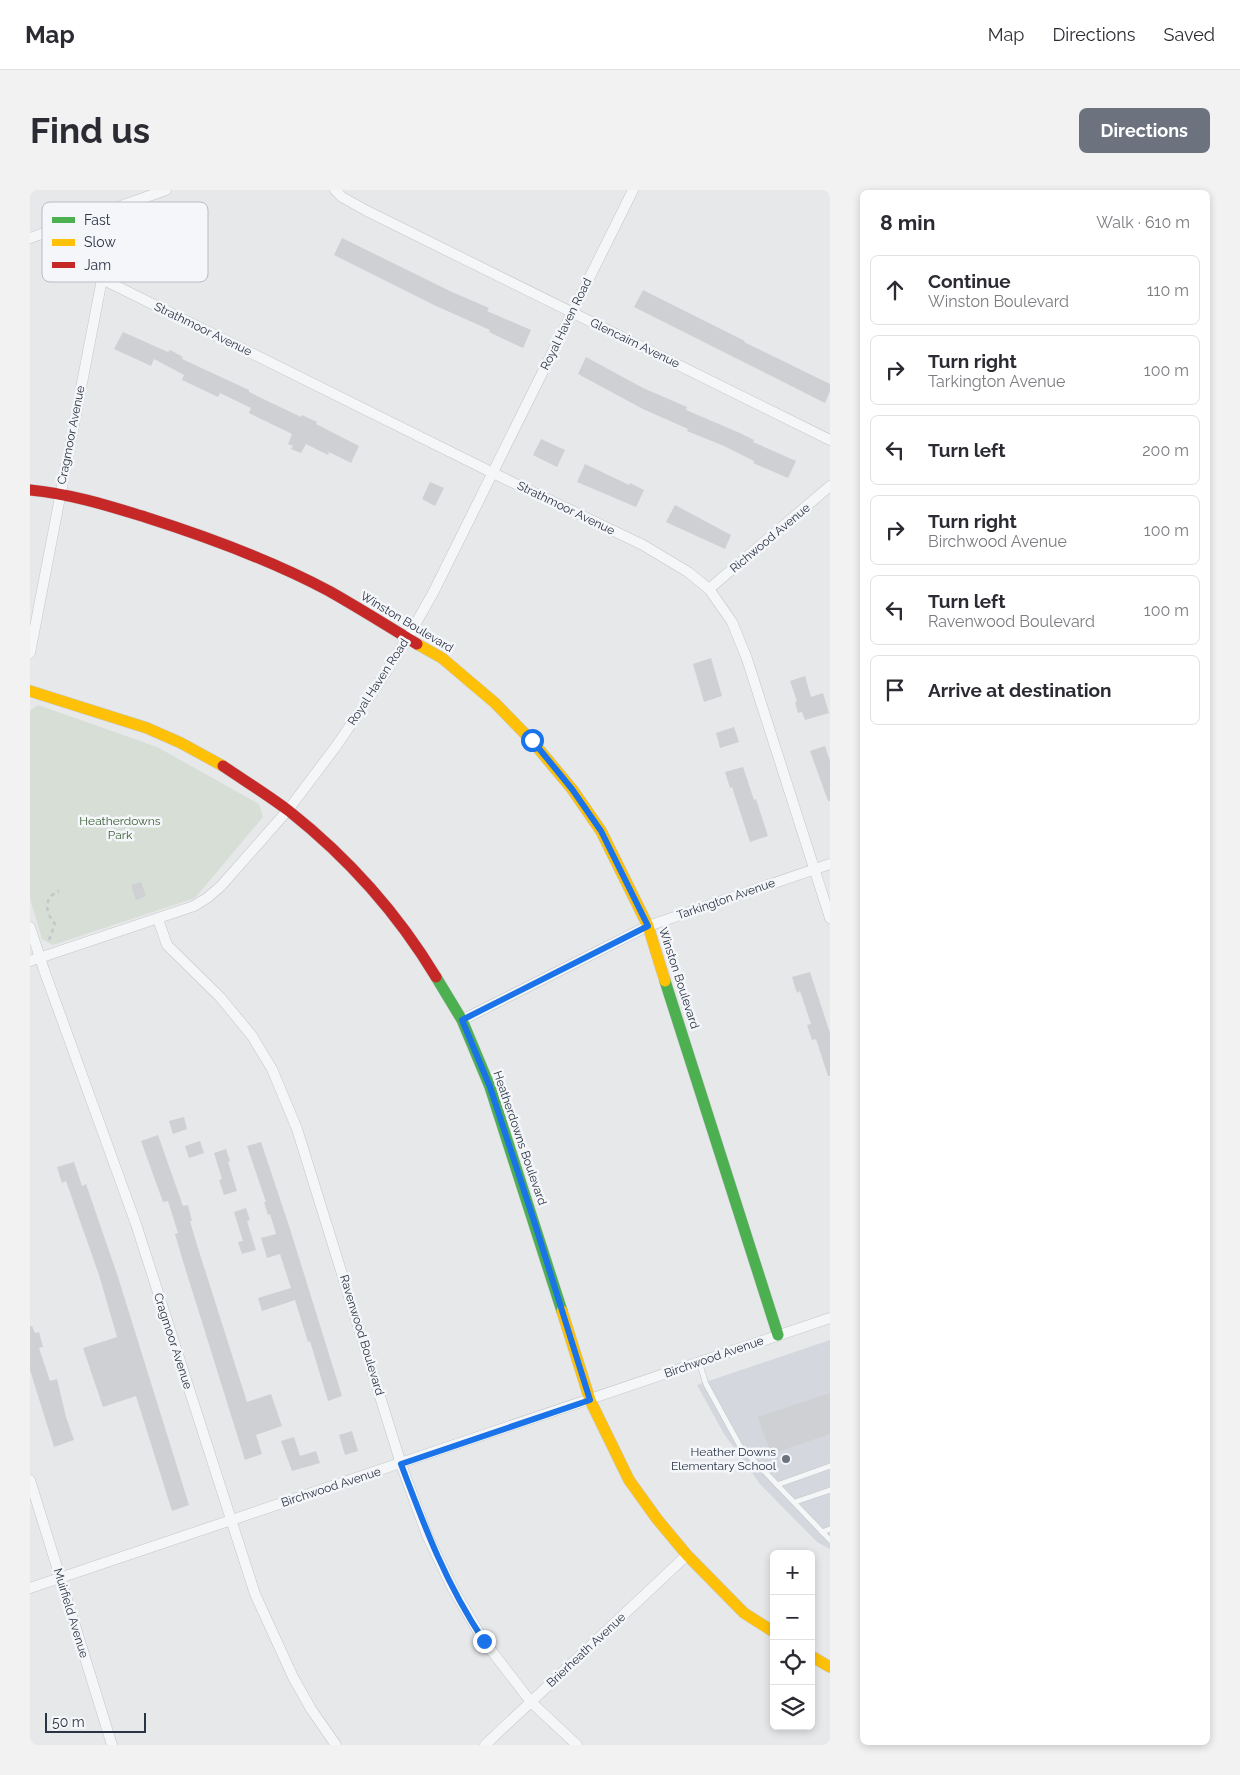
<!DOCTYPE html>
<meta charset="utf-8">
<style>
body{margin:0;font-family:Raleway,sans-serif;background:#f2f2f3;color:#2b2b33}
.controls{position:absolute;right:15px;bottom:15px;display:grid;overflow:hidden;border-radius:8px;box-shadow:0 2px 8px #0003}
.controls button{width:45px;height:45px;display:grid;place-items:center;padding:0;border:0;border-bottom:1px solid #e1e1e2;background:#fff;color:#2b2b33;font:25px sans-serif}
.scale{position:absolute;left:15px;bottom:12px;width:101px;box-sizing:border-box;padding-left:5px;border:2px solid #2b3445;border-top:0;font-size:14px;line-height:18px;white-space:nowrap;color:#2b3445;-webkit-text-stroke:4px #f4f6f9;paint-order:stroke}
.stop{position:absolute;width:15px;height:15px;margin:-11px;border:4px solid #1a73e8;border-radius:50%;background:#fff}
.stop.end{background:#1a73e8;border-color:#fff;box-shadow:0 1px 5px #0008}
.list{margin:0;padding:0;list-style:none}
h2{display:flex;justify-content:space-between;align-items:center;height:65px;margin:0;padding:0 20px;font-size:21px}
h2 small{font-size:16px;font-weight:400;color:#7c7c81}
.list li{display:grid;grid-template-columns:32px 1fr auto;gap:15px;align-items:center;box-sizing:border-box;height:70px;margin:0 10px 10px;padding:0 10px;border:1px solid #e1e1e2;border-radius:8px}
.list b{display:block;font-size:19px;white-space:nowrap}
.list p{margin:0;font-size:16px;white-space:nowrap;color:#7c7c81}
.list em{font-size:16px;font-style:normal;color:#7c7c81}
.icon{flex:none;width:28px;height:28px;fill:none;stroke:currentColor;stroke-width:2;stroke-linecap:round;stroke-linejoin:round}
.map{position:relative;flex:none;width:800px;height:1555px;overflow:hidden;border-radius:8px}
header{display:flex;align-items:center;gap:30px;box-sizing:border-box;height:70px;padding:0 25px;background:#fff;border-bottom:1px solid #e1e1e2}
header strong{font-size:24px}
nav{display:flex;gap:28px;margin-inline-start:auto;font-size:18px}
.intro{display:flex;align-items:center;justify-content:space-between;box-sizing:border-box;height:120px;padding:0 30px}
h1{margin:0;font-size:35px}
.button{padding:12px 22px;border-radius:8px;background:#6c737f;color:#fff;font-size:18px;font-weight:700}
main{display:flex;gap:30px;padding:0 30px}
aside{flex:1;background:#fff;border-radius:8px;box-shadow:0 2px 8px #0003}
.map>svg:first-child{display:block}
.built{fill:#d4d7dd}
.green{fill:#d6ded6}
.building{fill:#ced0d3}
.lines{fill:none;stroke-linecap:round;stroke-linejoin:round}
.lane-casing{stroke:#c4c6c8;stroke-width:6}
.street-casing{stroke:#c4c6c8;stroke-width:11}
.fast-casing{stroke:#c4c6c8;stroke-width:12}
.slow-casing{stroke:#c4c6c8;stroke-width:12}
.jam-casing{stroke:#c4c6c8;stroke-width:12}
.path{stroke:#c5c6ca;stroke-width:2.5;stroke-dasharray:4 4;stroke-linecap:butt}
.lane{stroke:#f5f6f7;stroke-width:5}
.street{stroke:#f5f6f7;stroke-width:10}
.fast{stroke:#4caf50;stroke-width:11}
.slow{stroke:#ffc107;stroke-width:11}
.jam{stroke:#c62828;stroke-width:11}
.route{stroke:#1a73e8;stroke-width:6}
.poi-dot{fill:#6c737f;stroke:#f4f6f9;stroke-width:2}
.labels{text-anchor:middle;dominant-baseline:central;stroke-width:5;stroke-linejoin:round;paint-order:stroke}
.street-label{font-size:12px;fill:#2b3445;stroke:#f4f6f9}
.park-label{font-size:12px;fill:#3f6138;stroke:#f4f6f9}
.poi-label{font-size:12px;fill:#2b3445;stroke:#f4f6f9;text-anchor:end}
.key{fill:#f4f6f9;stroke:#b8bcc3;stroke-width:1}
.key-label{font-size:14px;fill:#2b3445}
</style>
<header>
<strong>Map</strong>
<nav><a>Map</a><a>Directions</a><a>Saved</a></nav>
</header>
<div class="intro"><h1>Find us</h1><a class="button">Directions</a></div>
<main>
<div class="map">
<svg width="800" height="1555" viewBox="0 0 800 1555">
<rect width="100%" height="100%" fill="#e6e8ea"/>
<path class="built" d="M800 1150V1359L787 1352 730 1294 694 1244 667 1195Z"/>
<path class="green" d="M8 515 127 557 229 614 233 627 165 708 23 755 12 749 0 709V521Z"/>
<g class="building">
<path d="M312 48 422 102 459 118 457 121 501 140 493 158 459 142 460 140 406 116 304 65Z"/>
<path d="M613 100 715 151 714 152 800 194V201L795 213 604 117Z"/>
<path d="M93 142 138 162 140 160 153 167 152 169 219 200V202L271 227 272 225 287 232 286 234 329 256 321 273 299 262 298 265 276 254 271 263 261 259 263 256 258 254 262 244 219 223 221 218 190 203 188 207 152 190 154 185 124 169 121 176 84 159Z"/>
<path d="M556 167 613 198 657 217 656 220 710 243 724 250 723 252 766 271 758 288 723 273 724 271 694 256 657 241 658 239 613 219 548 184Z"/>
<path d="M511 249 535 260 527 277 503 265Z"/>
<path d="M555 274 599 295 600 293 614 300 606 317 547 292Z"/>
<path d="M400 292 414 298 405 316 392 309Z"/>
<path d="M645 315 701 345 695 359 636 332Z"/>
<path d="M681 468 692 506 674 512 663 474Z"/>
<path d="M775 486 781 507 793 503 799 523 775 530 772 522 768 523 765 512 767 511 760 491Z"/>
<path d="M704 537 709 552 690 558 686 543Z"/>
<path d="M795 556 800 571V611H798L780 561Z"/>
<path d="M713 577 724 610 726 609 738 646 720 652 702 597 700 598 695 582Z"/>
<path d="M111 692 116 706 106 710 101 695Z"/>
<path d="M780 782 800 843V886H798L786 849 782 850 777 835 781 834 770 801 767 803 762 787Z"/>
<path d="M154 927 157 939 143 944 139 931Z"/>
<path d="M128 945 153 1016 158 1015 162 1031H160L167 1055 217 1212 241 1204 252 1236 226 1245 232 1264 215 1270 152 1068 145 1044 148 1043 138 1011 133 1012 111 951Z"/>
<path d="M170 951 174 963 159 968 155 956Z"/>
<path d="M231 952 260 1039 312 1206 298 1211 280 1151 278 1152 265 1110 232 1121 228 1108 261 1098 250 1064 237 1068 231 1048 246 1044 240 1024 238 1025 234 1012H236L217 956Z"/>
<path d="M196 959 200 971 198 972 207 1001 194 1005 189 990 192 989 184 963Z"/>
<path d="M44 972 52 996 56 994 88 1087 159 1315 142 1321 106 1206 73 1217 53 1158 87 1147 69 1085 36 991 32 993 27 977Z"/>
<path d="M216 1018 220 1030 217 1031 226 1060 212 1064 208 1052 213 1051 204 1022Z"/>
<path d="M0 1136H2L5 1143 9 1142 13 1157 9 1158 20 1191 27 1189 36 1227 44 1250 24 1257 0 1180Z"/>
<path d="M800 1203V1244L741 1264 728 1227Z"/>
<path d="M322 1241 328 1261 315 1265 309 1245Z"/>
<path d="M264 1247 270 1266 286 1261 290 1273 262 1281 251 1251Z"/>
</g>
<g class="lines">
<g class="lane-casing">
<g id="lane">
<path d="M669 1172 676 1194 710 1256 800 1350"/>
<path d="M747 1295 800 1276"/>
<path d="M765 1312 800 1300"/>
<path d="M792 1342 800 1339"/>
</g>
</g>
<g class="street-casing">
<g id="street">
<path d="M305 0 312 7 337 21 800 250"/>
<path d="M0 48 136 0"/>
<path d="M72 89 463 283 613 355 658 382 679 399 702 432 717 469 800 728"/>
<path d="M679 399 800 296"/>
<path d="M0 463 72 89 51 30"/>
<path d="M128 729 137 755 190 807 222 846 242 879 267 939 371 1274 397 1345 423 1399 454 1451 501 1512 547 1555"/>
<path d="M0 737 14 780 106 1034 225 1404 263 1487 281 1519 306 1555"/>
<path d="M0 771 164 716 177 708 191 696 258 620 307 555 347 496 378 447 403 403 603 0"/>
<path d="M432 830 618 736 800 674"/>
<path d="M0 1290 82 1555"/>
<path d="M0 1398 800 1128"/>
<path d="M455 1555 657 1365"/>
</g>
</g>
<g class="fast-casing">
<g id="fast">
<path d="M406 787 432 830 460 897 532 1121"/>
<path d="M635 791 748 1145"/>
</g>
</g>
<g class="slow-casing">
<g id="slow">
<path d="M387 454 412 468 465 513 502 551 542 599 571 641 618 736 635 791"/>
<path d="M0 501 117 538 151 553 193 576"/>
<path d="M532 1121 560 1210 599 1290 627 1329 657 1365 714 1423 744 1442"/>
<path d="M781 1466 800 1477"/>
</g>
</g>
<g class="jam-casing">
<g id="jam">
<path d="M0 300C41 304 76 315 115 327 178 347 241 370 299 401 329 418 358 436 387 454"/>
<path d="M193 576C215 591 238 605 259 621 317 667 368 724 406 787"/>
</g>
</g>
<path class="path" d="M19 750 25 734C15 723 13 707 29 701"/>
<use href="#lane" class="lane"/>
<use href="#street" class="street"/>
<use href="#fast" class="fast"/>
<use href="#slow" class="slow"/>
<use href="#jam" class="jam"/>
</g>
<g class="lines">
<path class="route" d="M454 1451C416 1394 395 1338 371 1274L560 1210 504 1031 460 897 432 830 618 736 571 641 542 599 502 550"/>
</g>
<circle class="poi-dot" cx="756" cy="1269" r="5"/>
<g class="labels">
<g class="street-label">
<text transform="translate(536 134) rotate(-64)">Royal Haven Road</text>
<text transform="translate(173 139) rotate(26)">Strathmoor Avenue</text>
<text transform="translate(605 153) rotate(26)">Glencairn Avenue</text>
<text transform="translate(41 245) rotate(-79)">Cragmoor Avenue</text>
<text transform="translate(536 318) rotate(26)">Strathmoor Avenue</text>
<text transform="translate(740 348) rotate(-40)">Richwood Avenue</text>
<text transform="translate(377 432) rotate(31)">Winston Boulevard</text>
<text transform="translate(348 492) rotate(-57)">Royal Haven Road</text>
<text transform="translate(696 709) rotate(-19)">Tarkington Avenue</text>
<text transform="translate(649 788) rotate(72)">Winston Boulevard</text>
<text transform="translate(490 948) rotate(71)">Heatherdowns Boulevard</text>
<text transform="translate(332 1145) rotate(73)">Ravenwood Boulevard</text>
<text transform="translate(143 1151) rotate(72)">Cragmoor Avenue</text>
<text transform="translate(684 1167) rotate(-19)">Birchwood Avenue</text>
<text transform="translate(301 1297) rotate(-18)">Birchwood Avenue</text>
<text transform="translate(41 1423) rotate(73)">Muirfield Avenue</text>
<text transform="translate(556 1460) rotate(-43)">Brierheath Avenue</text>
</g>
<g class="park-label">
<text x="90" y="631">Heatherdowns<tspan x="90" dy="14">Park</tspan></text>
</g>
<g class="poi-label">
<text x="746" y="1262">Heather Downs<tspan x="746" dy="14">Elementary School</tspan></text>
</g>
</g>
<rect x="12" y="12" width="166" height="80" rx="8" class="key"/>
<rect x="22" y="27" width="23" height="6" fill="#4caf50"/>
<rect x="22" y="49" width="23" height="7" fill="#ffc107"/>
<rect x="22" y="72" width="23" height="6" fill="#c62828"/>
<g class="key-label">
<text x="54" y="35">Fast</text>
<text x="54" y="57">Slow</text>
<text x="54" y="80">Jam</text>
</g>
</svg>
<div class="controls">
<button>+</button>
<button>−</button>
<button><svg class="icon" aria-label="locate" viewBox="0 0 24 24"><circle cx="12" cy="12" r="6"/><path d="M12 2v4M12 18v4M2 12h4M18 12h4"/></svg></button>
<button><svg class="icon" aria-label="layers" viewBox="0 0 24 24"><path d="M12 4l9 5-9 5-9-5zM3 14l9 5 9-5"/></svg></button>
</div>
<div class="scale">50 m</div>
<div class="stop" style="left:502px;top:550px"></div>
<div class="stop end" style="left:454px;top:1451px"></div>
</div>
<aside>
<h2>8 min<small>Walk · 610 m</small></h2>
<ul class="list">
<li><svg class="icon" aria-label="ahead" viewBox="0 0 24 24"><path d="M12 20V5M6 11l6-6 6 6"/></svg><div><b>Continue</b><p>Winston Boulevard</p></div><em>110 m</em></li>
<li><svg class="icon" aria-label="right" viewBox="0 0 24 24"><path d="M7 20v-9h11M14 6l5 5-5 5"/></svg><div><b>Turn right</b><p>Tarkington Avenue</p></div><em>100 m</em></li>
<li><svg class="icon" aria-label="left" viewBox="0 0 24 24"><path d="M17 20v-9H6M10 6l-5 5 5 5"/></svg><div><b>Turn left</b></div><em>200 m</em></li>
<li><svg class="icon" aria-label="right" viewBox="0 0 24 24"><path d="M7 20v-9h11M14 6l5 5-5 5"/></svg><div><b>Turn right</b><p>Birchwood Avenue</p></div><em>100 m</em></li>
<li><svg class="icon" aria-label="left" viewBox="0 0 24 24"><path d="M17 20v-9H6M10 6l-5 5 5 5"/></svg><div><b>Turn left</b><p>Ravenwood Boulevard</p></div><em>100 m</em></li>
<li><svg class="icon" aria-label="arrive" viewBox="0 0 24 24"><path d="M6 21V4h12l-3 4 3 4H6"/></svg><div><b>Arrive at destination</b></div></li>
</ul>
</aside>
</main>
